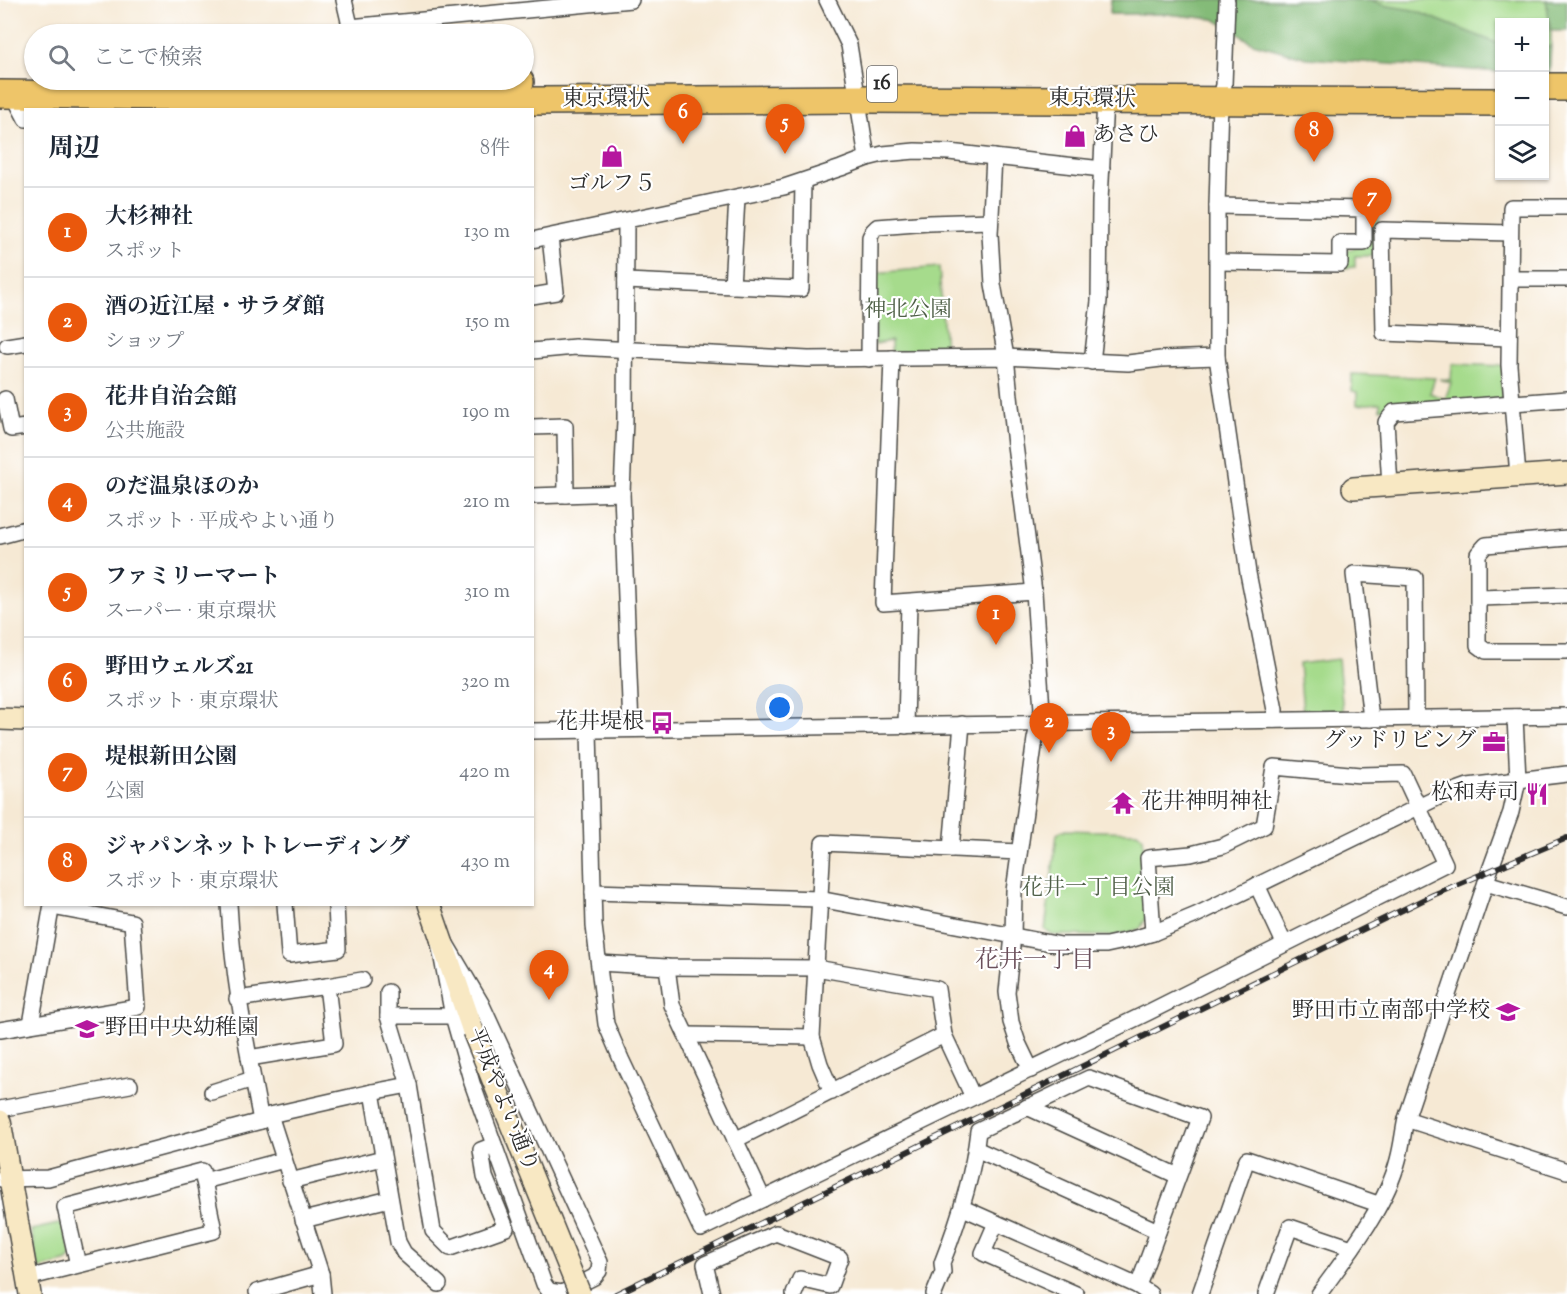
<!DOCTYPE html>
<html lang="ja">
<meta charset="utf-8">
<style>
body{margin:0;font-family:"Sorts Mill Goudy","Noto Serif JP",serif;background:#f6f6f7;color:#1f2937}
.controls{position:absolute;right:18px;top:18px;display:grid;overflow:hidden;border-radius:0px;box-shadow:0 2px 4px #0004}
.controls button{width:54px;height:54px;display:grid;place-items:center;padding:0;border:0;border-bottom:2px solid #e0e1e3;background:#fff;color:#1f2937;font:30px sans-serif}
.you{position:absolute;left:780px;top:708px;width:21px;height:21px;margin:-15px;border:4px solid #fff;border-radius:50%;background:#1a73e8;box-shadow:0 0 0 9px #1a73e833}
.badge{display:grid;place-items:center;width:39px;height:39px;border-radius:50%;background:#ea580c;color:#fff;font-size:20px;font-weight:700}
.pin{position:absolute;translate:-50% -50px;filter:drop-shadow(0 2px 3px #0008)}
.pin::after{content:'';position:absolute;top:32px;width:21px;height:18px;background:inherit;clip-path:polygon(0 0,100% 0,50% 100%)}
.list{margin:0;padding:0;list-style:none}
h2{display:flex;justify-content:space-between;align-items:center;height:78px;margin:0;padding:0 24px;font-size:26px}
h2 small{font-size:20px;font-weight:400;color:#747a83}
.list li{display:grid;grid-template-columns:39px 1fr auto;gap:18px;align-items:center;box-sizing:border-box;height:90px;padding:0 24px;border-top:2px solid #e0e1e3}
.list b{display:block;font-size:22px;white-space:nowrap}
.list p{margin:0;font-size:20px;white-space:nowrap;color:#747a83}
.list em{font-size:20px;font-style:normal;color:#747a83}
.icon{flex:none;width:33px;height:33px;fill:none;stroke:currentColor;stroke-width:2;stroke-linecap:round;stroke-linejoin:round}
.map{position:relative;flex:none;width:1567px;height:1294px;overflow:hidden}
.search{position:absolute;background:#fff;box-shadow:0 2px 4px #0004;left:24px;top:24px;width:510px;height:66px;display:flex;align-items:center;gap:15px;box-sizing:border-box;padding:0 21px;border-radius:33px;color:#747a83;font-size:22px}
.panel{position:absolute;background:#fff;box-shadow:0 2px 4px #0004;left:24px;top:108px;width:510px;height:798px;border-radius:0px}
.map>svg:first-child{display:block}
.green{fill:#a6db8c;stroke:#68835c;stroke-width:1.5}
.forest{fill:#84bb78;stroke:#587352;stroke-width:1.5}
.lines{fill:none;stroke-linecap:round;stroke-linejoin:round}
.street-casing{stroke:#494844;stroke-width:18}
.secondary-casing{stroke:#494844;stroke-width:24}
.highway-casing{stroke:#494844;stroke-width:30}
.street{stroke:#fff;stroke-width:15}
.secondary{stroke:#f8e8c3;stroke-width:21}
.highway{stroke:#eec569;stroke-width:27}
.rail-casing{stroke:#2b2b2b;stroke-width:6}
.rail{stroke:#fff;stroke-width:4;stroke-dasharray:11;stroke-linecap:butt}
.secondary-bridge-casing{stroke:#494844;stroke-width:24;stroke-linecap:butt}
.secondary-bridge{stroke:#f8e8c3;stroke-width:21}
.labels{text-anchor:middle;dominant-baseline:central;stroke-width:4.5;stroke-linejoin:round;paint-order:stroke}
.shield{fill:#fff;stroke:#6b6b6b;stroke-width:1.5}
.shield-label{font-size:21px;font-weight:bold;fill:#2b2b2b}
.street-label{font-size:22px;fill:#2b2b2b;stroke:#fff}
.poi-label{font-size:22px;fill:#2b2b2b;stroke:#fff;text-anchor:end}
.park-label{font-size:22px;fill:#506048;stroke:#fff}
.neighbourhood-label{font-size:24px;fill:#6b505b;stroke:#fff}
</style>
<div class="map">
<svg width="1567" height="1294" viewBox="0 0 1567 1294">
<rect width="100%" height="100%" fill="#fff"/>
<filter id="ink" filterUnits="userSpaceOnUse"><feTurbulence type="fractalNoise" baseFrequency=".0167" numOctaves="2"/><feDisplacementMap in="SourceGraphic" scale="12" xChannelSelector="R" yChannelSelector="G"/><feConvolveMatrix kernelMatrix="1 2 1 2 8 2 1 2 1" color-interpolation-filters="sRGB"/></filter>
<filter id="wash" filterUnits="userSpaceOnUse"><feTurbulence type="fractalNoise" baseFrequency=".008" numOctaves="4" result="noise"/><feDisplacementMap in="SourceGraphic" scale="24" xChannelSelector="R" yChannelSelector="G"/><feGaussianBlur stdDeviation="1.35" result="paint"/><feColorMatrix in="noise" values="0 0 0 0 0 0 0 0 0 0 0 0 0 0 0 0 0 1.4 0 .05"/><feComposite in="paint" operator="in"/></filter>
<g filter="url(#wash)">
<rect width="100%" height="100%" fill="#f6e9d4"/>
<g class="green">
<path d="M1111 0H1553L1549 75H1545L1544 22H1500L1499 70 1261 42 1214 19 1167 14H1110Z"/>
<path d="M1366 202H1378L1379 256H1355V267L1345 268 1344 250 1367 246Z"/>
<path d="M939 267 945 350 891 352V341L875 344V273Z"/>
<path d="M1452 364 1504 366 1505 383H1501L1502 394H1506L1501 400 1380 409V403L1357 405V392L1352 391V374L1435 378 1430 393 1445 399 1451 383 1440 379 1451 380Z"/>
<path d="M1338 659 1343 712H1303L1299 664Z"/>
<path d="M1063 830 1137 832 1143 837 1147 916 1140 929 1113 936 1052 935 1045 930 1057 834Z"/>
<path d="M63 1223 72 1256 68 1261 38 1269 31 1230Z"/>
</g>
<g class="forest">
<path d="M1111 0H1371L1383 5 1413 10 1499 44V72L1307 58 1253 43 1214 19 1167 14H1110Z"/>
<path d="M1546 0H1567V31H1551Z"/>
<path d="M1551 46 1549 75H1545V48Z"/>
</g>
</g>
<g filter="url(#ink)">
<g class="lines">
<g class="street-casing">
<g id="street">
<path d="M344 0 352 34"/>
<path d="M827 0 849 45 867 158"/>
<path d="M1227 1 1224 85 1220 101 1217 206V357L1248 573 1275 710 1274 720"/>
<path d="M350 27 631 0"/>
<path d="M13 94 26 119"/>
<path d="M994 157 990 234 993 284 1006 357 1015 445 1034 592 1042 710 1035 739 1014 891 1013 936 1007 992 1011 1022 1018 1043 1031 1070"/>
<path d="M1217 206 1364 209V243H1340V264L1218 262"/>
<path d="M626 222 625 420 622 493 631 728"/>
<path d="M532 240 784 187 841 168 867 158 883 154 915 151 949 152 1102 169"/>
<path d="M1511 279H1567"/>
<path d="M626 281 801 289 803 182"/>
<path d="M732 286 737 198"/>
<path d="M532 296 556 292 550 237"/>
<path d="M1509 338 1384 333 1382 230 1510 233"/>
<path d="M7 346 26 343"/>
<path d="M532 351 575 347 808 359 1006 357 1128 363 1161 359 1217 357"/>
<path d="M892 358 883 603 1034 592"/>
<path d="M869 359 870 237 873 231 877 227 929 223 990 221"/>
<path d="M1092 362 1099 301 1100 201 1105 100"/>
<path d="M5 399 11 429 26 427"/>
<path d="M532 427 565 426 566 495"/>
<path d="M1518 476 1509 365 1511 207H1567"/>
<path d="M1390 485 1386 422 1394 412 1567 399"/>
<path d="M532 496 622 493"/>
<path d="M0 536 26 529"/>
<path d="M1567 538 1486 545 1478 554V645L1486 651H1567"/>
<path d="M1479 598 1567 595"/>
<path d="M1371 719 1354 574 1415 578 1416 718"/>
<path d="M906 726 909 602"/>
<path d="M532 731 1567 716"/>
<path d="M589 731 594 926 606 1024 621 1059 701 1229 1147 1013 1445 864 1403 774 1360 775 1274 767 1264 826 1223 846 1191 854 1148 858 1153 933"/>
<path d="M951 849 962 724"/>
<path d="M1486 883 1567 907"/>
<path d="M1257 885 1284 943"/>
<path d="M593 892 819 899 1061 945H1106L1129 940 1153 933 1196 915 1443 795 1468 786 1567 774"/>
<path d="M229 904C233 980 247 1047 261 1121"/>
<path d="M285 904 289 955 338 949 336 904"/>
<path d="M436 927 481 1003 597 1256 600 1262 599 1271 594 1277 562 1293 549 1291 544 1284 472 1083 453 1016Z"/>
<path d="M599 963 667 967 816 968 937 989 944 1035 973 1097"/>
<path d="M667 967 672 1005 763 1199"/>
<path d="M327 986 362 980"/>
<path d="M388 992V1016L409 1085 433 1231 450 1248 506 1228 485 1177 481 1150 494 1145"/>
<path d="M237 999 327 986 334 1044 249 1058"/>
<path d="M388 1016H453"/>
<path d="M31 1024 52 904"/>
<path d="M0 1030 138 1007 132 922 52 907"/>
<path d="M687 1035 812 1037"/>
<path d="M212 1092 253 1079"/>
<path d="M372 1092 398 1242 404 1253 439 1284"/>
<path d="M832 1092 820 1064 812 1037 823 843 1019 852"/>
<path d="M1027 1107 1178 1176"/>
<path d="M0 1109 130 1085"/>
<path d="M270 1115 321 1274 323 1294"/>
<path d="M1406 1119 1567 1171"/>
<path d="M735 1140 944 1035"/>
<path d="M976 1149 1158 1231"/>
<path d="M1 1179 48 1178 261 1121 270 1115 372 1092 409 1085"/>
<path d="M204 1181 284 1160"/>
<path d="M290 1181 383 1158"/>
<path d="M963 1208 1138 1286 1150 1294"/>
<path d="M303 1220 390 1199"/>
<path d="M996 1223 983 1253 1076 1294"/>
<path d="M27 1278 214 1231 202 1171 65 1207 78 1265"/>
<path d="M257 1292 321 1274"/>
<path d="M712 1294 705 1264 776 1233 840 1258 830 1286 800 1279 794 1294"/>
<path d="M934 1294 943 1272 942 1263C959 1220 973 1177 978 1131L1089 1078 1200 1118 1138 1286"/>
<path d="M1200 1294 1247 1159 1378 1204"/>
<path d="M1266 1294 1290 1227 1352 1248"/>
<path d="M1319 1294C1347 1255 1386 1207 1398 1160 1402 1146 1403 1132 1406 1119L1490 870 1511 812 1518 780 1515 717"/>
</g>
</g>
<g class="secondary-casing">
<g id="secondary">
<path d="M1353 488 1567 473"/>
<path d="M0 719 26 720"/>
<path d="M429 904 473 1031"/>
<path d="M0 1121 30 1294"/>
</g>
</g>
<g class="highway-casing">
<g id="highway">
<path d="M286 80 520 82"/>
<path d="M1544 87H1567"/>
<path d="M0 94 255 97 368 102 859 99 1500 102"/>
</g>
</g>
<use href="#street" class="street"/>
<use href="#secondary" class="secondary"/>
<use href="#highway" class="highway"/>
<g class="rail-casing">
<path id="rail" d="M616 1294 1433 895 1567 838"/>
</g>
<use href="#rail" class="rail"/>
<g class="secondary-bridge-casing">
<path id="secondary-bridge" d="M473 1031 580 1294"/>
</g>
<use href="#secondary-bridge" class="secondary-bridge"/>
</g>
</g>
<defs>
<g id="shop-bare" transform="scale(1.8)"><path d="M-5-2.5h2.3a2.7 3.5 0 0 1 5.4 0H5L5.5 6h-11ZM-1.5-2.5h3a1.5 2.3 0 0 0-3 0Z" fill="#b5179e" stroke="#fff" stroke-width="2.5" paint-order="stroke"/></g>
<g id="bus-bare" transform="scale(1.8)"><path d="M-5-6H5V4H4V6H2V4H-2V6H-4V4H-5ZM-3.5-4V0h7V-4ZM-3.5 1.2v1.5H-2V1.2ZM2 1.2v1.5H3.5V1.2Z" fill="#b5179e" stroke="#fff" stroke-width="2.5" paint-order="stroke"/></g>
<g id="office-bare" transform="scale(1.8)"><path d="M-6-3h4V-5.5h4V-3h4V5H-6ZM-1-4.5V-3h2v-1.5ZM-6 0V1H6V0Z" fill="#b5179e" stroke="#fff" stroke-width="2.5" paint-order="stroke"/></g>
<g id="restaurant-bare" transform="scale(1.8)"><path d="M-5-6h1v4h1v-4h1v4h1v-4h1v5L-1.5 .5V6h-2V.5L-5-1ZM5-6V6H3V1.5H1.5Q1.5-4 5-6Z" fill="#b5179e" stroke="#fff" stroke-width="2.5" paint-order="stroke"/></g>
<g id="temple-bare" transform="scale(1.8)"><path d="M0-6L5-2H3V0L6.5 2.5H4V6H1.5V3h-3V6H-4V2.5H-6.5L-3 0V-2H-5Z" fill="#b5179e" stroke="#fff" stroke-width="2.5" paint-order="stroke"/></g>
<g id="school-bare" transform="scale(1.8)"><path d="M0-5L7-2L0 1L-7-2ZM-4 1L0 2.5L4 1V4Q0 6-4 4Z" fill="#b5179e" stroke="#fff" stroke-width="2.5" paint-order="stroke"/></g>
</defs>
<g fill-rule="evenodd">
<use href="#shop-bare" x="1075" y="136"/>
<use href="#shop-bare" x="612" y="156"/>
<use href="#bus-bare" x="662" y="723"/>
<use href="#office-bare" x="1494" y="742"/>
<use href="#restaurant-bare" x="1537" y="794"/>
<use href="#temple-bare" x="1123" y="803"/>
<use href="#school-bare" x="1508" y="1012"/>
<use href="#school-bare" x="87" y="1029"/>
</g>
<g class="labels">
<rect class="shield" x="867" y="66" width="30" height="36" rx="4.5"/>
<g class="shield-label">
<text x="882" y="84">16</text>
</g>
<g class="street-label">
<text x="606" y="100">東京環状</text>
<text transform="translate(1092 100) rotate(1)">東京環状</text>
<text transform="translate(502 1100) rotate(68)">平成やよい通り</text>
</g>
<g class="poi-label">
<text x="1093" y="136" text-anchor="start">あさひ</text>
<text x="612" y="185" text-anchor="middle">ゴルフ５</text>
<text x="644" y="723">花井堤根</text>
<text x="1476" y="742">グッドリビング</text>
<text x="1519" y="794">松和寿司</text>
<text x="1141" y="803" text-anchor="start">花井神明神社</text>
<text x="1490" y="1012">野田市立南部中学校</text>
<text x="105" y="1029" text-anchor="start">野田中央幼稚園</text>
</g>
<g class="park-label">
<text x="908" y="311">神北公園</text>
<text x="1098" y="889">花井一丁目公園</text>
</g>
<g class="neighbourhood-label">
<text x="1035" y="961">花井一丁目</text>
</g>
</g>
</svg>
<div class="controls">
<button>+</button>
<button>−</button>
<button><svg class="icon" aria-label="layers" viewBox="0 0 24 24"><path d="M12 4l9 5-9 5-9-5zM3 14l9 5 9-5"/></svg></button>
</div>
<div class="you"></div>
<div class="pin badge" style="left:996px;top:645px">1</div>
<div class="pin badge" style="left:1049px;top:753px">2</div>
<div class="pin badge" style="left:1111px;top:762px">3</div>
<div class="pin badge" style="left:549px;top:1000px">4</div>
<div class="pin badge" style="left:785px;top:154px">5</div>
<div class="pin badge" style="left:683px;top:144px">6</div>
<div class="pin badge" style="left:1372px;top:228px">7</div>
<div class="pin badge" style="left:1314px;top:162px">8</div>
<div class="search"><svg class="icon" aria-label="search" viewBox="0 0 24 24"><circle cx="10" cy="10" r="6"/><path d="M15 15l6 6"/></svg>ここで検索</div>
<section class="panel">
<h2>周辺<small>8件</small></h2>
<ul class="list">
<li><span class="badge">1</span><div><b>大杉神社</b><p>スポット</p></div><em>130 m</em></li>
<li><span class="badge">2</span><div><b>酒の近江屋・サラダ館</b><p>ショップ</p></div><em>150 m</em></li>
<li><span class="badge">3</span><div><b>花井自治会館</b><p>公共施設</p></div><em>190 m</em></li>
<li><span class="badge">4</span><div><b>のだ温泉ほのか</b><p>スポット · 平成やよい通り</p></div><em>210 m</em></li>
<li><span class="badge">5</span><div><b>ファミリーマート</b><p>スーパー · 東京環状</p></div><em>310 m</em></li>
<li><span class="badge">6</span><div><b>野田ウェルズ21</b><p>スポット · 東京環状</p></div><em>320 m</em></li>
<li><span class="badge">7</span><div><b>堤根新田公園</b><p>公園</p></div><em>420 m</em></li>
<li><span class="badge">8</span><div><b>ジャパンネットトレーディング</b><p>スポット · 東京環状</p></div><em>430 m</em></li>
</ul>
</section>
</div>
